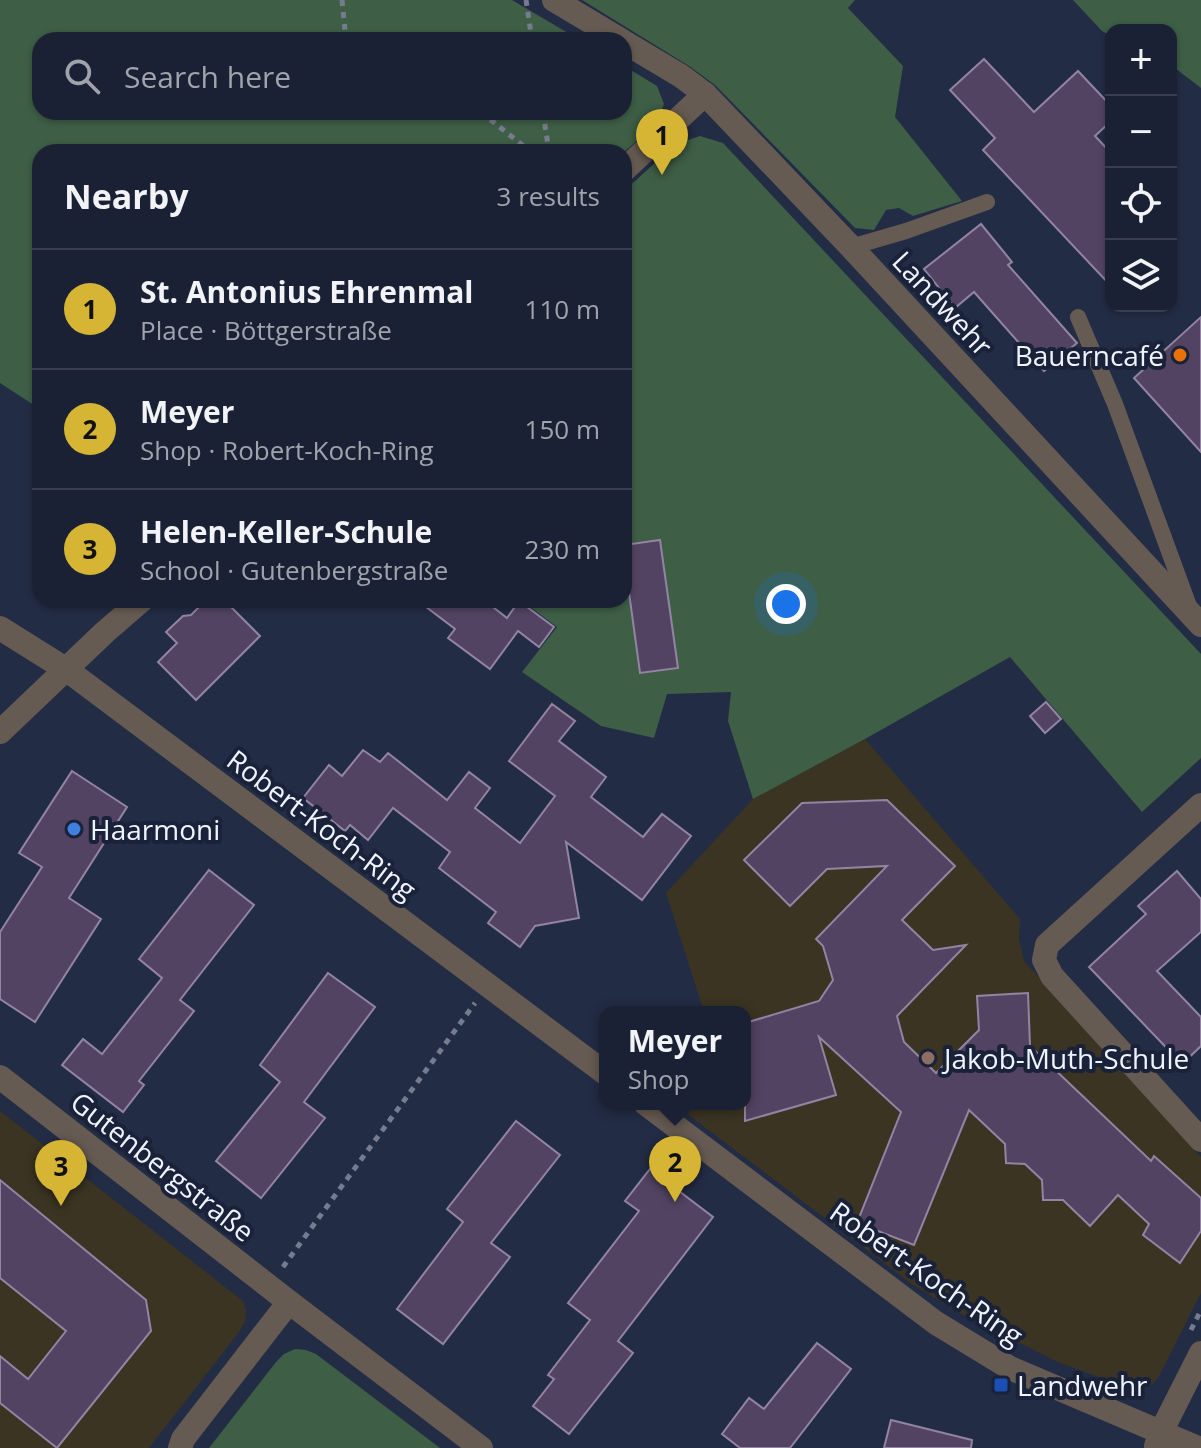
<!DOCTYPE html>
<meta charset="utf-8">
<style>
body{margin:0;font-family:"Open Sans",sans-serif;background:#272e40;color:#f1f3f6}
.controls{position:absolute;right:24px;top:24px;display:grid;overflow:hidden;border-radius:16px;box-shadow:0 2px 6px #0004}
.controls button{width:72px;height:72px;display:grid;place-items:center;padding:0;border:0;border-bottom:2px solid #383e4f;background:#1a2134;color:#f1f3f6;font:40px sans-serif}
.you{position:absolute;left:786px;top:604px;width:28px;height:28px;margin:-20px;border:6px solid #fff;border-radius:50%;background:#1a73e8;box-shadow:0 0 0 12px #1a73e833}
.badge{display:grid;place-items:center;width:52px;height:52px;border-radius:50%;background:#d6b534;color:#111;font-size:26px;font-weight:700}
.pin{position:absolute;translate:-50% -66px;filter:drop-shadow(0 2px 4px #0008)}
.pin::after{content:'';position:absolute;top:42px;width:28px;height:24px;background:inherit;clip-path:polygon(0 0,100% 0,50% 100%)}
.popup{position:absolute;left:599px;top:1006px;width:152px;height:104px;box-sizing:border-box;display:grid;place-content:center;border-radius:16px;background:#1a2134;filter:drop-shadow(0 2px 6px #0005);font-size:26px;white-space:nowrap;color:#9fa3ac}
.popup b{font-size:30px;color:#f1f3f6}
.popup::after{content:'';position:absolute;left:50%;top:100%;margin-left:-16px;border:16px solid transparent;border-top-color:#1a2134}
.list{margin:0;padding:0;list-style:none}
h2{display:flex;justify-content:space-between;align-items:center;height:104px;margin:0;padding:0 32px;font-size:34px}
h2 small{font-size:26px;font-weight:400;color:#9fa3ac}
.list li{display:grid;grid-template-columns:52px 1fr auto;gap:24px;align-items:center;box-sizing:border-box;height:120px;padding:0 32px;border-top:2px solid #383e4f}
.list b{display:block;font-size:30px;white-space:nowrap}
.list p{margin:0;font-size:26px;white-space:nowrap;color:#9fa3ac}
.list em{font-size:26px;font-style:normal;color:#9fa3ac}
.icon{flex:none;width:44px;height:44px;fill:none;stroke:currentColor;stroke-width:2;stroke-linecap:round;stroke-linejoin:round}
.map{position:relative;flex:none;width:1201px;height:1448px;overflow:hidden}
.search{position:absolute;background:#1a2134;box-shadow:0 2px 6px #0004;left:32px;top:32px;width:600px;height:88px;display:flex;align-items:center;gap:20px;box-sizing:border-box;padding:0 28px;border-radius:24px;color:#9fa3ac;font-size:30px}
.panel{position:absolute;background:#1a2134;box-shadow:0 2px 6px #0004;left:32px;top:144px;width:600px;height:464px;border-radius:24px}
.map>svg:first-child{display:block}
.education{fill:#3b3423}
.green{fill:#3e5e46}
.building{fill:#534363;stroke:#9284a2;stroke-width:2}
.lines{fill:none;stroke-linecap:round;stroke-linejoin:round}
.path{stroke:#757c8f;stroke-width:5;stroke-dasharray:6 6;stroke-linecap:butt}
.service{stroke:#665b52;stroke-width:16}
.minor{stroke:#665b52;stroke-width:24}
.food-dot{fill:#e8710a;stroke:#1a223a;stroke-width:3}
.shop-dot{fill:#3f7fe0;stroke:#1a223a;stroke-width:3}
.education-dot{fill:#8d6e63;stroke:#1a223a;stroke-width:3}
.transit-dot{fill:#1a4fb4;stroke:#1a223a;stroke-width:3}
.labels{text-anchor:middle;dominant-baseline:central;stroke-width:8;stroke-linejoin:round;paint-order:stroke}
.street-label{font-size:28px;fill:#eff3fd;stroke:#1a223a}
.poi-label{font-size:28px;fill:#eff3fd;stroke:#1a223a;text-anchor:start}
</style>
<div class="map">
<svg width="1201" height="1448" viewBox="0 0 1201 1448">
<rect width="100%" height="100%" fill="#232c45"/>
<g class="education">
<path d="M865 739 1020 919 1019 939 1024 961 1201 1157V1293L1158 1378 1149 1387 1136 1389 1123 1386 1058 1362 956 1311 912 1284 674 1104H745V1012H704L666 893 753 799Z"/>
<path d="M0 1111 243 1301 246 1311 245 1322 239 1332 149 1448H0Z"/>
</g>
<g class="green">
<path d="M0 0H512L580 40H40V112H624V66L657 86 664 104 657 123 624 152H40V409L0 383Z"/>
<path d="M582 0H855L848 8 903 66 895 117 962 201 913 216 899 208 886 210 874 230 855 228 715 85 689 66Z"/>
<path d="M1073 0H1201V88L1171 65V30H1111V36L1102 31Z"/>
<path d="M700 136 723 143 1201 654V758L1142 812 1010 657 865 739 753 799 728 721 731 692 667 694 654 738 601 726 522 672 557 627 521 600H624V191L676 144Z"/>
<path d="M295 1349 306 1350 316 1354 440 1448H209L276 1362 284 1354Z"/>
</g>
<g class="building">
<path d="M984 59 1034 112 1078 71 1111 106V121L1095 136 1111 153V286L983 150 995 138 950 90Z"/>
<path d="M981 224 1012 262 1008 265 1077 343 1044 371 974 292 955 308 924 269Z"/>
<path d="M1201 317V452L1134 378Z"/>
<path d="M660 540 678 668 640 673 624 556V545Z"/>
<path d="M206 600H224L260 636 196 700 158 662 177 643 166 632 183 616 191 615Z"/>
<path d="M417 600H484L507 618 519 601 554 627 539 647 518 631 490 669 448 638 455 629Z"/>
<path d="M1046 702 1061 719 1045 733 1030 716Z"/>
<path d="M552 704 575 721 559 741 606 777 591 797 643 837 662 814 691 836 642 900 566 842 579 918 535 926 520 947 488 923 496 912 439 868 450 852 393 808 368 840 350 825 345 831 303 798 329 765 342 776 363 750 380 762 388 753 447 800 469 772 490 788 475 808 520 843 555 796 509 761Z"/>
<path d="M72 771 127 807 69 898 101 919 35 1022 0 999V932L42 867 19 853Z"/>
<path d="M887 800 955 866 902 920 933 950 966 945 897 1016 904 1042 936 1073 979 1030 977 996 1028 993 1030 1046 1151 1161 1154 1156 1201 1198V1231L1180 1263 1143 1235 1149 1224 1118 1195 1090 1226 1063 1200H1043L1042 1180 1025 1164 1006 1163 1005 1144 969 1110 914 1245 857 1223 901 1112 819 1037 836 1095 745 1121V1023L819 1001 833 980 823 946 816 939 887 866 827 869 790 906 744 860 802 803Z"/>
<path d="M209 870 254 905 180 1000 194 1011 139 1081 144 1085 123 1112 62 1065 83 1039 102 1054 162 978 139 959Z"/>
<path d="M1177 871 1201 899V932L1157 971 1201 1017V1046L1182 1064 1089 967 1146 914 1138 906Z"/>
<path d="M328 973 375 1007 304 1102 325 1118 261 1198 216 1161 280 1082 260 1065Z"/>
<path d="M516 1121 560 1155 491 1243 510 1257 443 1344 397 1309 463 1222 447 1209Z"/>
<path d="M650 1169 713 1217 618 1341 633 1353 569 1434 533 1406 554 1379 548 1375 590 1320 568 1303 639 1211 625 1201Z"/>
<path d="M0 1180 146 1300 151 1331 57 1448 0 1403V1356L28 1379 66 1331 0 1278Z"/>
<path d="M817 1343 851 1369 790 1448H740L722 1434 749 1398 764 1409Z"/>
<path d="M891 1420 972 1440 971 1448H884Z"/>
</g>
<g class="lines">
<g class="path">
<path d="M342 0 346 40"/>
<path d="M526 0 532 40"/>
<path d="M481 112 531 152"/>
<path d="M543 112 549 152"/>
<path d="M283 1267 475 1003"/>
<path d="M1191 1330 1201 1310"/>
</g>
<g class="service">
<path d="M851 247 906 231 987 202"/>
<path d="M1078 317 1115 404 1189 606"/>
</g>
<g class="minor">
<path d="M554 0 621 40"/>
<path d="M624 42 681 76 705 94 851 247 1201 625"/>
<path d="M624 170 705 94"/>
<path d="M0 628 67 670 605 1073"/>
<path d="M0 732 105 632 142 600"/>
<path d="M1201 805 1047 945 1044 960 1052 976 1201 1140"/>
<path d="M0 1077 289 1302 481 1448"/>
<path d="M646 1104 936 1323 1010 1368 1198 1448"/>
<path d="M1156 1446 1161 1432 1201 1353"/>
<path d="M180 1448 183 1439 289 1302"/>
</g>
</g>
<circle class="food-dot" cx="1180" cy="355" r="8"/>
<circle class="shop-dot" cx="74" cy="829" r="8"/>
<circle class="education-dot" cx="928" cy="1058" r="8"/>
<rect class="transit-dot" x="993" y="1377" width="16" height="16" rx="4"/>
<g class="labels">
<g class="street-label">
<text transform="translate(943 303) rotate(47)">Landwehr</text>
<text transform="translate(322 824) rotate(37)">Robert-Koch-Ring</text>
<text transform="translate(163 1166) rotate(38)">Gutenbergstraße</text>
<text transform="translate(927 1273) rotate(35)">Robert-Koch-Ring</text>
</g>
<g class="poi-label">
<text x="1164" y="355" text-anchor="end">Bauerncafé</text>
<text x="90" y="829">Haarmoni</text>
<text x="944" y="1058">Jakob-Muth-Schule</text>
<text x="1017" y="1385">Landwehr</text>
</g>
</g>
</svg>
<div class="controls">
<button>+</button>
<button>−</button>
<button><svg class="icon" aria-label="locate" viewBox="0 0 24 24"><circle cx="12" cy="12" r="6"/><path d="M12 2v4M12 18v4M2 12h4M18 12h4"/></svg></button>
<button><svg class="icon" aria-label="layers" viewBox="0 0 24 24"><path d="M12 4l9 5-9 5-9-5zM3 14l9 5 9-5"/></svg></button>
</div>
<div class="you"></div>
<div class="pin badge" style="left:662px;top:175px">1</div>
<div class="pin badge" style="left:675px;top:1202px">2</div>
<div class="popup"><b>Meyer</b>Shop</div>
<div class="pin badge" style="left:61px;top:1206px">3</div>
<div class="search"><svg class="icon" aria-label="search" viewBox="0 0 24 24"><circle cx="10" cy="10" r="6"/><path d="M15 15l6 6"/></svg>Search here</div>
<section class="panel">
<h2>Nearby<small>3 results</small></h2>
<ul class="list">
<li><span class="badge">1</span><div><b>St. Antonius Ehrenmal</b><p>Place · Böttgerstraße</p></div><em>110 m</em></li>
<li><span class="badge">2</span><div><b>Meyer</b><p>Shop · Robert-Koch-Ring</p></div><em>150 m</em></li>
<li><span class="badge">3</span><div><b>Helen-Keller-Schule</b><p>School · Gutenbergstraße</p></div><em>230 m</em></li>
</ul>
</section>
</div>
